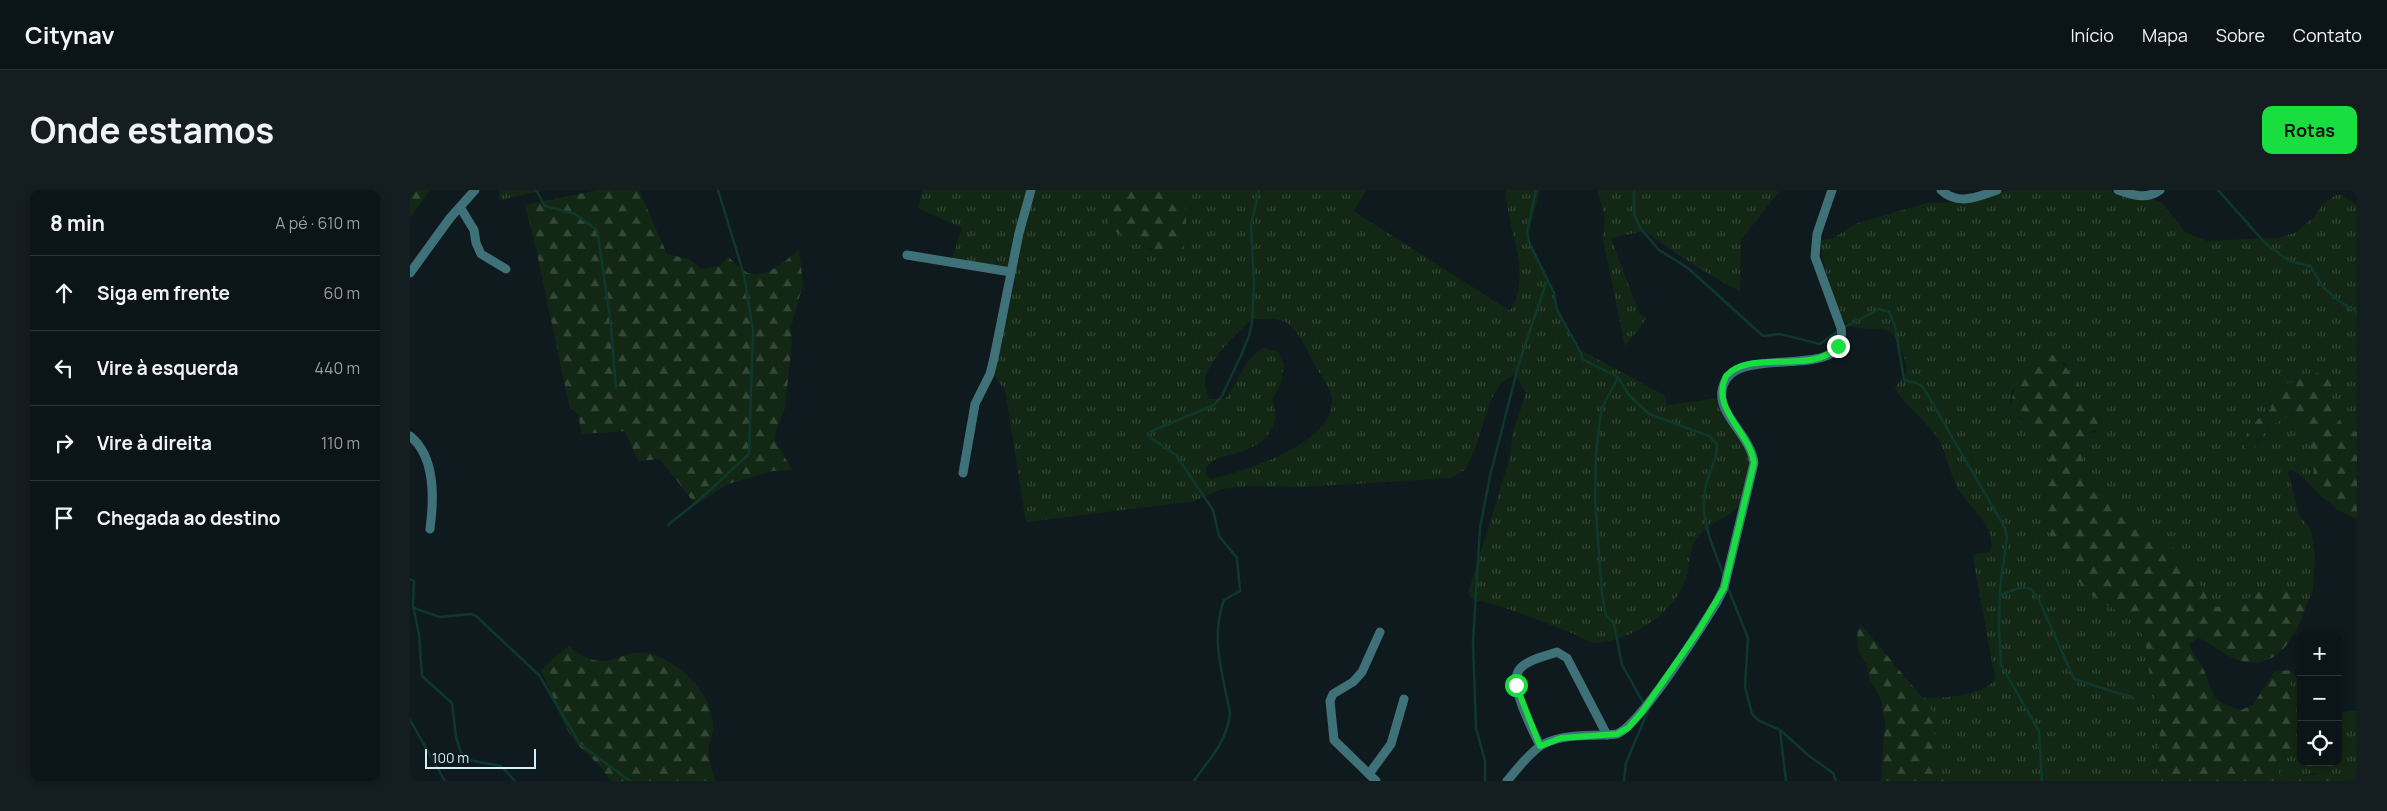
<!DOCTYPE html>
<html lang="pt">
<meta charset="utf-8">
<style>
body{margin:0;font-family:Manrope,sans-serif;background:#141d1f;color:#f1f3f6}
.controls{position:absolute;right:15px;bottom:15px;display:grid;overflow:hidden;border-radius:10px;box-shadow:0 2px 8px #0003}
.controls button{width:45px;height:45px;display:grid;place-items:center;padding:0;border:0;border-bottom:1px solid #2b3335;background:#0b1416;color:#f1f3f6;font:25px sans-serif}
.scale{position:absolute;left:15px;bottom:12px;width:111px;box-sizing:border-box;padding-left:5px;border:2px solid #d1f1fa;border-top:0;font-size:14px;line-height:18px;white-space:nowrap;color:#d1f1fa;-webkit-text-stroke:4px #0f1a1e;paint-order:stroke}
.stop{position:absolute;width:15px;height:15px;margin:-11px;border:4px solid #19de40;border-radius:50%;background:#fff}
.stop.end{background:#19de40;border-color:#fff;box-shadow:0 1px 5px #0008}
.list{margin:0;padding:0;list-style:none}
h2{display:flex;justify-content:space-between;align-items:center;height:65px;margin:0;padding:0 20px;font-size:21px}
h2 small{font-size:16px;font-weight:400;color:#9a9ea1}
.list li{display:grid;grid-template-columns:32px 1fr auto;gap:15px;align-items:center;box-sizing:border-box;height:75px;padding:0 20px;border-top:1px solid #2b3335}
.list b{display:block;font-size:19px;white-space:nowrap}
.list em{font-size:16px;font-style:normal;color:#9a9ea1}
.icon{flex:none;width:28px;height:28px;fill:none;stroke:currentColor;stroke-width:2;stroke-linecap:round;stroke-linejoin:round}
.map{position:relative;flex:none;width:1947px;height:591px;overflow:hidden;border-radius:10px}
header{display:flex;align-items:center;gap:30px;box-sizing:border-box;height:70px;padding:0 25px;background:#0b1416;border-bottom:1px solid #2b3335}
header strong{font-size:24px}
nav{display:flex;gap:28px;margin-inline-start:auto;font-size:18px}
.intro{display:flex;align-items:center;justify-content:space-between;box-sizing:border-box;height:120px;padding:0 30px}
h1{margin:0;font-size:35px}
.button{padding:12px 22px;border-radius:10px;background:#19de40;color:#111;font-size:18px;font-weight:700}
main{display:flex;gap:30px;padding:0 30px}
aside{flex:1;background:#0b1416;border-radius:10px;box-shadow:0 2px 8px #0003}
.map>svg:first-child{display:block}
.grass{fill:url(#grass-tufts);fill-rule:evenodd}
.forest{fill:url(#forest-firs)}
.lines{fill:none;stroke-linecap:round;stroke-linejoin:round}
.stream{stroke:#0e382d;stroke-width:2.5}
.minor{stroke:#3f7178;stroke-width:9}
.route{stroke:#19de40;stroke-width:6}
</style>
<header>
<strong>Citynav</strong>
<nav><a>Início</a><a>Mapa</a><a>Sobre</a><a>Contato</a></nav>
</header>
<div class="intro"><h1>Onde estamos</h1><a class="button">Rotas</a></div>
<main>
<aside>
<h2>8 min<small>A pé · 610 m</small></h2>
<ul class="list">
<li><svg class="icon" aria-label="ahead" viewBox="0 0 24 24"><path d="M12 20V5M6 11l6-6 6 6"/></svg><div><b>Siga em frente</b></div><em>60 m</em></li>
<li><svg class="icon" aria-label="left" viewBox="0 0 24 24"><path d="M17 20v-9H6M10 6l-5 5 5 5"/></svg><div><b>Vire à esquerda</b></div><em>440 m</em></li>
<li><svg class="icon" aria-label="right" viewBox="0 0 24 24"><path d="M7 20v-9h11M14 6l5 5-5 5"/></svg><div><b>Vire à direita</b></div><em>110 m</em></li>
<li><svg class="icon" aria-label="arrive" viewBox="0 0 24 24"><path d="M6 21V4h12l-3 4 3 4H6"/></svg><div><b>Chegada ao destino</b></div></li>
</ul>
</aside>
<div class="map">
<svg width="1947" height="591" viewBox="0 0 1947 591">
<defs>
<pattern id="grass-tufts" width="24" height="20" patternUnits="userSpaceOnUse" patternTransform="scale(1.25)"><rect width="24" height="20" fill="#132814"/><path d="M3 7l-1-3M5 7V3M7 7l1-3M15 17l-1-3M17 17v-4M19 17l1-3" fill="none" stroke="#344837"/></pattern>
<pattern id="forest-firs" width="22" height="20" patternUnits="userSpaceOnUse" patternTransform="scale(1.25)"><rect width="22" height="20" fill="#132814"/><path d="M5 1l3.5 6h-7zM16 11l3.5 6h-7z" fill="#344837"/></pattern>
</defs>
<rect width="100%" height="100%" fill="#0f1a1e"/>
<g class="grass">
<path d="M89 0H134L90 10Z"/>
<path d="M512 0H708L697 36 741 60 770 4 768 0H957L944 20 945 22 1100 121C1124 82 1096 40 1096 0H1130L1118 46 1165 157 1254 205 1257 215 1309 208C1316 221 1338 253 1341 264 1342 270 1339 280 1339 287 1334 333 1306 321 1286 350 1278 362 1281 373 1277 386 1265 423 1225 448 1188 453 1180 454 1171 447 1164 444 1131 432 1098 416 1064 410L1058 403 1100 267 1103 242 1116 203 1105 184 1091 193 1081 210 1065 259 1055 280 1040 288 893 297 837 296 811 299 785 311 616 332 595 200 586 189 584 182 605 93 606 79 542 69 552 38 508 18ZM843 129C851 129 861 128 870 130 886 134 896 157 902 170 908 184 924 199 922 215 917 256 833 282 800 289L795 279C805 264 818 267 833 261 857 252 872 236 862 210L871 193 874 174 868 162 854 158C836 165 828 193 815 209H799C798 204 795 199 795 194 793 175 829 140 843 129Z"/>
<path d="M1187 0H1370L1331 50 1330 101C1297 85 1265 63 1235 41L1201 48 1229 123 1237 128 1215 156 1193 49 1195 27Z"/>
<path d="M1599 0H1699L1718 7 1743 9 1752 13 1775 42 1797 51 1868 48 1887 42 1905 26 1913 14 1926 5H1931L1947 15V242C1923 238 1922 207 1921 189L1903 184 1862 199 1861 219C1842 232 1838 235 1835 258L1844 262C1849 246 1869 222 1887 225 1900 245 1907 275 1902 298L1892 286 1881 280 1878 282 1889 325 1901 340 1905 363 1903 400 1898 411 1855 397C1840 409 1825 417 1805 417L1799 411 1780 377 1761 356 1722 324 1684 302 1674 277 1671 253 1675 244 1685 242 1692 230 1676 209 1654 173 1634 167 1618 181 1602 201 1600 214 1609 228 1619 233 1631 245 1638 265 1640 275 1634 307 1637 337 1644 358 1675 400 1694 414 1720 426 1735 449 1740 489 1750 526 1749 591H1535L1528 575 1522 522 1516 508C1532 509 1580 504 1585 488L1563 368 1565 364 1580 362C1589 337 1556 315 1546 295 1539 280 1537 263 1528 249 1517 232 1499 218 1487 202L1485 197C1488 193 1495 186 1496 182 1499 173 1486 144 1478 141 1465 135 1447 143 1436 133 1421 119 1414 73 1410 52L1412 50 1422 49 1445 34 1517 13 1549 12Z"/>
<path d="M1884 484 1891 496V511C1882 504 1876 495 1884 484Z"/>
<path d="M1947 521V586L1903 583 1875 590 1869 585C1868 569 1877 567 1891 561V572H1928V522Z"/>
</g>
<g class="forest">
<path d="M0 0H20L0 28Z"/>
<path d="M188 0H229L257 64 279 69 291 79 310 76 318 66C323 71 329 79 336 82 354 91 376 70 389 60L393 94 381 137 382 153 375 217 366 240 365 250 382 280 363 281 318 294 286 315 250 269 228 271 215 241 172 244 168 224 160 218C144 150 133 82 115 15Z"/>
<path d="M708 0H768C779 17 777 43 773 62 745 66 720 50 696 36Z"/>
<path d="M1642 165C1658 172 1678 214 1692 230V238L1675 244 1671 253 1672 264 1674 277 1684 302 1722 324 1761 356 1780 377 1799 411 1805 417 1826 414 1840 408 1855 397H1864L1898 411C1887 445 1867 485 1825 469 1811 463 1802 453 1788 448L1779 454C1782 463 1789 470 1793 478 1805 505 1798 510 1831 520L1843 515 1864 482 1880 480 1884 484C1877 495 1881 504 1891 511V561C1877 567 1868 569 1869 585L1875 590C1907 582 1915 583 1947 586V591H1749L1750 526 1740 489 1735 449 1720 426 1694 414 1675 400 1644 358 1637 337 1634 307 1640 275 1631 245 1619 233 1603 223C1596 199 1619 170 1642 165Z"/>
<path d="M1910 182 1921 189C1922 207 1923 238 1947 242V329L1928 320 1902 298C1907 275 1900 245 1887 225L1882 224 1858 238 1847 252 1844 262 1839 265C1828 243 1845 231 1861 219L1859 206 1862 199Z"/>
<path d="M1452 436 1512 507 1516 508 1522 522 1528 575 1535 591H1471L1475 532 1470 507 1460 491 1456 473 1448 459 1447 440Z"/>
<path d="M159 456C198 490 212 454 242 464 272 475 305 505 303 539 303 544 300 549 299 554 298 565 301 581 306 591H200C189 570 173 564 162 547 148 526 143 503 131 481L143 468Z"/>
</g>
<g class="lines">
<g class="stream">
<path d="M126 0 135 16 165 24 187 40 200 127 206 198"/>
<path d="M1126 0 1117 42 1119 52 1144 103 1147 120 1171 163 1172 169 1208 187 1218 204 1239 224 1299 246 1307 254C1308 268 1299 282 1296 295 1288 327 1303 357 1314 386"/>
<path d="M1224 0V25L1231 39 1249 60 1278 78 1353 146 1370 144 1410 154 1428 141"/>
<path d="M1808 0 1856 54 1879 71 1900 76 1913 97 1929 111 1947 122"/>
<path d="M1433 138 1469 119 1479 122 1485 136 1494 189C1499 194 1507 190 1513 197L1595 338 1597 348 1590 397 1589 437 1591 475 1629 541 1632 591"/>
<path d="M1208 187 1191 220 1186 264 1185 310 1192 404 1196 425 1204 434 1212 475 1238 521 1216 573 1214 591"/>
<path d="M258 335 288 311 339 264 343 141 334 85 308 0"/>
<path d="M0 389 4 391 3 416 9 444 12 486 42 513 46 547 53 569 91 576 105 591"/>
<path d="M1318 398 1338 448 1335 497 1342 524 1348 530 1370 540 1398 565 1423 583 1426 591"/>
<path d="M1590 405 1612 397 1621 399 1629 410 1664 489 1723 508"/>
<path d="M4 418 30 427 61 424 66 426 129 485 170 554 220 591"/>
<path d="M0 530 35 591"/>
<path d="M1370 541 1376 591"/>
<path d="M784 591C800 568 817 552 820 523 813 485 800 448 814 410L830 401 827 368 809 346 803 320 766 265 738 246 744 240 804 215 812 206 832 163 839 146 842 133 844 96 841 34 849 0"/>
<path d="M1075 591V571L1066 538 1063 451 1070 338 1080 286 1109 173 1136 93"/>
</g>
<g class="minor">
<path d="M1531 0C1548 16 1568 7 1587 0"/>
<path d="M1708 0C1723 5 1736 10 1750 0"/>
<path d="M50 17 64 40 66 53 71 64 96 79"/>
<path d="M497 65 601 82"/>
<path d="M0 83 40 28 65 0"/>
<path d="M0 246C26 267 24 309 20 339"/>
<path d="M553 283 565 214 580 184 584 168 609 43 621 0"/>
<path d="M1130 556C1123 540 1098 495 1109 480 1116 470 1136 466 1147 462L1157 468 1197 545"/>
<path d="M959 584 981 554 994 509"/>
<path d="M966 591 924 550 920 511 923 504 943 492 952 482 970 442"/>
<path d="M1097 591C1107 579 1117 566 1129 557 1149 542 1183 547 1207 544 1230 535 1291 438 1307 412L1314 398 1344 273C1341 246 1308 225 1312 201 1319 147 1440 198 1431 138L1405 67 1407 44 1422 0"/>
</g>
</g>
<g class="lines">
<path class="route" d="M1106 495 1130 556 1151 548 1207 544 1218 538 1232 522 1289 440 1314 398 1344 273C1340 241 1300 220 1316 186 1341 158 1403 186 1428 156"/>
</g>
</svg>
<div class="controls">
<button>+</button>
<button>−</button>
<button><svg class="icon" aria-label="locate" viewBox="0 0 24 24"><circle cx="12" cy="12" r="6"/><path d="M12 2v4M12 18v4M2 12h4M18 12h4"/></svg></button>
</div>
<div class="scale">100 m</div>
<div class="stop" style="left:1106px;top:495px"></div>
<div class="stop end" style="left:1428px;top:156px"></div>
</div>
</main>
